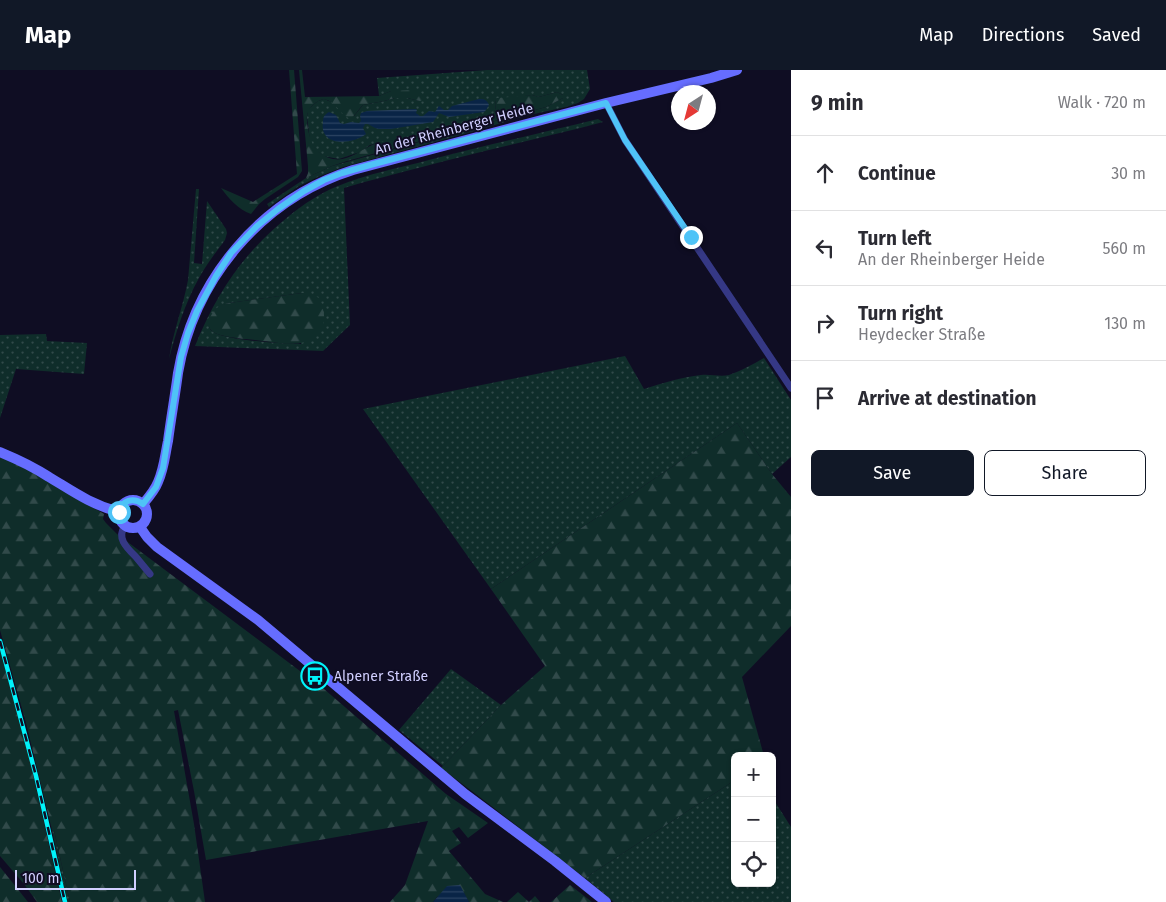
<!DOCTYPE html>
<meta charset="utf-8">
<style>
body{margin:0;font-family:"Fira Sans",sans-serif;background:#f2f2f3;color:#2b2b33}
.controls{position:absolute;right:15px;bottom:15px;display:grid;overflow:hidden;border-radius:8px;box-shadow:0 1px 4px #0004}
.controls button{width:45px;height:45px;display:grid;place-items:center;padding:0;border:0;border-bottom:1px solid #e1e1e2;background:#fff;color:#2b2b33;font:25px sans-serif}
.compass{position:absolute;left:671px;top:15px;width:45px;height:45px;border-radius:50%;background:#fff;box-shadow:0 1px 4px #0004;rotate:216deg}
.scale{position:absolute;left:15px;bottom:12px;width:121px;box-sizing:border-box;padding-left:5px;border:2px solid #d1cfff;border-top:0;font-size:14px;line-height:18px;white-space:nowrap;color:#d1cfff;-webkit-text-stroke:4px #0f0d23;paint-order:stroke}
.stop{position:absolute;width:15px;height:15px;margin:-11px;border:4px solid #4fc3f7;border-radius:50%;background:#fff}
.stop.end{background:#4fc3f7;border-color:#fff;box-shadow:0 1px 5px #0008}
.list{margin:0;padding:0;list-style:none}
h2{display:flex;justify-content:space-between;align-items:center;height:65px;margin:0;padding:0 20px;font-size:21px}
h2 small{font-size:16px;font-weight:400;color:#7c7c81}
.list li{display:grid;grid-template-columns:32px 1fr auto;gap:15px;align-items:center;box-sizing:border-box;height:75px;padding:0 20px;border-top:1px solid #e1e1e2}
.list b{display:block;font-size:19px;white-space:nowrap}
.list p{margin:0;font-size:16px;white-space:nowrap;color:#7c7c81}
.list em{font-size:16px;font-style:normal;color:#7c7c81}
.actions{display:flex;gap:10px;padding:15px 20px}
.actions a{flex:1;padding:11px 0;border:1px solid #111827;border-radius:8px;text-align:center;font-size:18px;color:#111827}
.actions .main{background:#111827;color:#fff}
.icon{flex:none;width:28px;height:28px;fill:none;stroke:currentColor;stroke-width:2;stroke-linecap:round;stroke-linejoin:round}
.map{position:relative;flex:none;width:791px;height:832px;overflow:hidden}
header{display:flex;align-items:center;gap:30px;box-sizing:border-box;height:70px;padding:0 25px;background:#111827;color:#fff}
header strong{font-size:24px}
nav{display:flex;gap:28px;margin-inline-start:auto;font-size:18px}
main{display:flex}
aside{flex:1;background:#fff}
.map>svg:first-child{display:block}
.grass{fill:url(#grass-dots);fill-rule:evenodd}
.forest{fill:url(#forest-firs)}
.water{fill:url(#water-rules)}
.lines{fill:none;stroke-linecap:round;stroke-linejoin:round}
.street{stroke:#353885;stroke-width:7}
.secondary{stroke:#666dff;stroke-width:10}
.rail-casing{stroke:#00f3fa;stroke-width:4.5}
.rail{stroke:#0f0d23;stroke-width:2.5;stroke-dasharray:8;stroke-linecap:butt}
.route{stroke:#4fc3f7;stroke-width:6}
.labels{text-anchor:middle;dominant-baseline:central;stroke-width:4;stroke-linejoin:round;paint-order:stroke}
.street-label{font-size:14px;fill:#d1cfff;stroke:#0f0d23}
.poi-label{font-size:14px;fill:#d1cfff;stroke:#0f0d23;text-anchor:start}
</style>
<header>
<strong>Map</strong>
<nav><a>Map</a><a>Directions</a><a>Saved</a></nav>
</header>
<main>
<div class="map">
<svg width="791" height="832" viewBox="0 0 791 832">
<defs>
<pattern id="grass-dots" width="8" height="8" patternUnits="userSpaceOnUse" patternTransform="scale(1.25)"><rect width="8" height="8" fill="#0f2d2a"/><path d="M2 2h.1M6 6h.1" fill="none" stroke="#314a4a" stroke-width="1.8" stroke-linecap="round"/></pattern>
<pattern id="forest-firs" width="22" height="20" patternUnits="userSpaceOnUse" patternTransform="scale(1.25)"><rect width="22" height="20" fill="#0f2d2a"/><path d="M5 1l3.5 6h-7zM16 11l3.5 6h-7z" fill="#314a4a"/></pattern>
<pattern id="water-rules" width="6" height="5" patternUnits="userSpaceOnUse" patternTransform="scale(1.25)"><rect width="6" height="5" fill="#092446"/><path d="M0 2.5h6" fill="none" stroke="#2c4362"/></pattern>
</defs>
<rect width="100%" height="100%" fill="#0f0d23"/>
<g class="grass">
<path d="M487 0H587L590 19 584 29 578 33 566 37 525 46 464 64 343 97 320 106 299 116 269 137 267 134 306 108 332 96 546 37 563 28V25L557 22 539 27 532 25 495 30C497 37 495 43 490 48L452 56 441 60 411 67 378 73 370 75 360 82 339 89 323 86 316 80 310 71 307 47 308 40 313 35 318 31 324 29 334 33 341 41 354 46 363 35 384 31 395 28H407L420 31 391 21 379 26 377 8Z"/>
<path d="M598 49 603 52C543 68 482 81 422 97 396 104 370 110 344 118L350 255 323 281 195 276C217 222 244 182 289 146 304 134 320 123 338 116 367 104 399 98 429 90 485 75 542 63 598 49ZM302 223 301 274C286 274 221 270 212 261 208 258 209 254 210 250 213 240 219 236 229 233Z"/>
<path d="M196 119H199L194 193 202 194 207 131 226 159 227 163 225 170C216 182 206 195 199 208 185 233 176 262 169 289 173 262 183 237 188 210Z"/>
<path d="M46 264 47 271 87 273 84 304 16 299 0 348V265Z"/>
<path d="M625 286 644 319C663 313 682 307 701 305 711 304 720 307 729 305 741 301 753 294 764 288L791 330V387L772 404 737 353 491 519 363 339Z"/>
<path d="M451 599 501 635 443 696 399 660Z"/>
<path d="M735 710V813H772V727L791 757V832H614L585 808Z"/>
<path d="M52 760H54L70 832H67Z"/>
</g>
<g class="forest">
<path d="M289 0H294L302 101 298 107 265 129 259 134 251 144C238 139 229 129 221 118L253 132 297 104Z"/>
<path d="M299 0H302L305 27 379 26 391 21 415 20 425 25 423 30 420 31 407 28H395L384 31 363 35C359 38 355 47 350 48 340 48 331 17 313 35 306 41 306 50 308 59 311 75 317 85 333 89 348 92 360 80 372 75 384 70 399 70 413 67 422 65 433 63 442 60 446 59 449 57 453 56 465 52 478 51 490 48 495 43 497 37 495 30L497 28 532 25 539 27 557 22 563 25V28L546 37 347 91 332 96 306 108 308 103V96Z"/>
<path d="M302 223H309L319 228C324 237 326 249 322 258 312 282 275 272 255 270 246 269 216 267 211 260 205 253 212 242 218 237 221 235 225 234 229 233Z"/>
<path d="M737 353 772 404 791 427V556L742 607 764 686H735V710L585 808C537 772 490 734 441 698L501 635 545 596 491 519Z"/>
<path d="M0 386 21 395 64 420 104 444 103 449 106 453 117 464 324 619 446 724 488 753 468 768 459 757 452 761 461 773 449 781 485 824 503 832H469L459 815 437 827 433 832H390L405 815 428 751 206 790 194 721 178 640 174 641 194 754 205 832H70L54 760H52L26 653 0 560Z"/>
<path d="M0 580 30 691 62 832H37L24 814 0 786Z"/>
<path d="M0 797 28 832H0Z"/>
<path d="M570 815 592 832H551Z"/>
<path d="M518 822 529 832 535 826 540 832H507Z"/>
</g>
<g class="water">
<path d="M479 29C485 29 487 30 489 35L486 40 484 42 449 47 439 43 433 52 391 59H379L375 58 368 54H365L363 58 366 64C352 75 319 77 323 52 323 47 324 45 329 42L336 45 340 53 344 54 351 52 359 53 361 51 360 46 361 43 367 41 416 39 417 40 416 43 420 46H423L429 41 435 42 439 36 444 40H448L452 36Z"/>
<path d="M460 815 469 832H433L447 816Z"/>
</g>
<g class="lines">
<g class="street">
<path d="M606 33 625 70 791 318"/>
<path d="M125 456C116 468 127 478 136 487 141 493 145 498 150 504"/>
</g>
<g class="secondary">
<path d="M0 382C17 389 34 397 49 407 74 422 90 434 119 442"/>
<circle cx="133" cy="444" r="14"/>
<path d="M143 434C149 427 155 420 158 412 164 399 165 385 168 371 171 348 175 326 178 303 194 209 261 129 353 100L606 33 711 8 737 0"/>
<path d="M140 457 147 467 157 477 258 550 465 724 555 791 606 832"/>
</g>
<g class="rail-casing">
<path id="rail" d="M0 571 36 706 65 832"/>
</g>
<use href="#rail" class="rail"/>
</g>
<g class="lines">
<path class="route" d="M119 442C122 430 133 427 143 434L156 417 163 398 181 287 188 263 197 241 216 206 231 183 257 156 278 139 304 121 324 110 342 103 370 95 606 33 625 70 691 167"/>
</g>
<defs>
<g id="bus-ring" transform="scale(1.4375)"><circle r="9.5" fill="#0f0d23" stroke="#00f3fa" stroke-width="1.5"/><path d="M-5-6H5V4H4V6H2V4H-2V6H-4V4H-5ZM-3.5-4V0h7V-4ZM-3.5 1.2v1.5H-2V1.2ZM2 1.2v1.5H3.5V1.2Z" fill="#00f3fa"/></g>
</defs>
<g fill-rule="evenodd">
<use href="#bus-ring" x="315" y="606"/>
</g>
<g class="labels">
<g class="street-label">
<text transform="translate(454 59) rotate(-15)">An der Rheinberger Heide</text>
</g>
<g class="poi-label">
<text x="334" y="606">Alpener Straße</text>
</g>
</g>
</svg>
<div class="controls">
<button>+</button>
<button>−</button>
<button><svg class="icon" aria-label="locate" viewBox="0 0 24 24"><circle cx="12" cy="12" r="6"/><path d="M12 2v4M12 18v4M2 12h4M18 12h4"/></svg></button>
</div>
<svg class="compass" viewBox="-18 -18 36 36"><path d="M0-13l5 13h-10z" fill="#e53935"/><path d="M0 13l5-13h-10z" fill="#7c7c81"/></svg>
<div class="scale">100 m</div>
<div class="stop" style="left:119px;top:442px"></div>
<div class="stop end" style="left:691px;top:167px"></div>
</div>
<aside>
<h2>9 min<small>Walk · 720 m</small></h2>
<ul class="list">
<li><svg class="icon" aria-label="ahead" viewBox="0 0 24 24"><path d="M12 20V5M6 11l6-6 6 6"/></svg><div><b>Continue</b></div><em>30 m</em></li>
<li><svg class="icon" aria-label="left" viewBox="0 0 24 24"><path d="M17 20v-9H6M10 6l-5 5 5 5"/></svg><div><b>Turn left</b><p>An der Rheinberger Heide</p></div><em>560 m</em></li>
<li><svg class="icon" aria-label="right" viewBox="0 0 24 24"><path d="M7 20v-9h11M14 6l5 5-5 5"/></svg><div><b>Turn right</b><p>Heydecker Straße</p></div><em>130 m</em></li>
<li><svg class="icon" aria-label="arrive" viewBox="0 0 24 24"><path d="M6 21V4h12l-3 4 3 4H6"/></svg><div><b>Arrive at destination</b></div></li>
</ul>
<div class="actions"><a class="main">Save</a><a>Share</a></div>
</aside>
</main>
